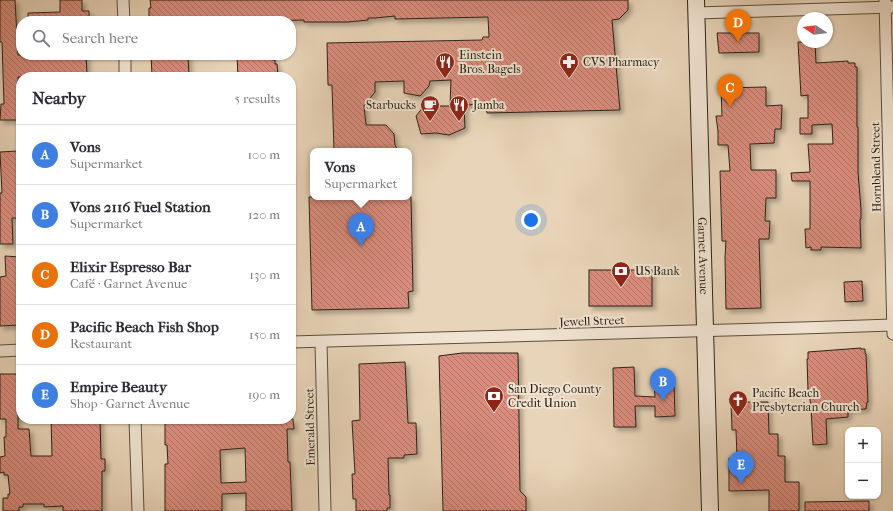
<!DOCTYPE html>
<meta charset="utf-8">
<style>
body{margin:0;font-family:"IM FELL French Canon",serif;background:#f7f7f7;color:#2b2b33}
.controls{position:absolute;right:12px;bottom:12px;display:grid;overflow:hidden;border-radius:8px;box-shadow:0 1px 3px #0004}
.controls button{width:36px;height:36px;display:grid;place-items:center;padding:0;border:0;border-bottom:1px solid #e1e1e2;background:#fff;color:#2b2b33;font:20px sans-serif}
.compass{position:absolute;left:797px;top:12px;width:36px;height:36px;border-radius:50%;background:#fff;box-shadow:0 1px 3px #0004;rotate:283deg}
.you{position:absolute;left:531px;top:220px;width:14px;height:14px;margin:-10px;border:3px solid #fff;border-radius:50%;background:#1a73e8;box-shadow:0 0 0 6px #1a73e833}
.badge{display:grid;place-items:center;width:26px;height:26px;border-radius:50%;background:#2563eb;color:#fff;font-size:13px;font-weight:700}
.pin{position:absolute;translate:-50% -33px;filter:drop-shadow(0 1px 2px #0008)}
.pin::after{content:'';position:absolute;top:21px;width:14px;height:12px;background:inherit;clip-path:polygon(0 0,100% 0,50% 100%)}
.popup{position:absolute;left:310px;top:148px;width:102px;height:52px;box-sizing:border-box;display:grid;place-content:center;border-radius:8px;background:#fff;filter:drop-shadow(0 1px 3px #0005);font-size:13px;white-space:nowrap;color:#7c7c81}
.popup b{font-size:15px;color:#2b2b33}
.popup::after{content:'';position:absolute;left:50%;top:100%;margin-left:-8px;border:8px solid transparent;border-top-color:#fff}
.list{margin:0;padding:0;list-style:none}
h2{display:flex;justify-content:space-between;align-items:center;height:52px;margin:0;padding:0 16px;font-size:17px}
h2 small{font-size:13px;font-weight:400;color:#7c7c81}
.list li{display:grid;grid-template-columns:26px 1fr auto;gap:12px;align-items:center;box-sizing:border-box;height:60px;padding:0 16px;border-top:1px solid #e1e1e2}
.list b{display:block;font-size:15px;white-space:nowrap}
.list p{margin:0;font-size:13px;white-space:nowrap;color:#7c7c81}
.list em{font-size:13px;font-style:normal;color:#7c7c81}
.icon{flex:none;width:22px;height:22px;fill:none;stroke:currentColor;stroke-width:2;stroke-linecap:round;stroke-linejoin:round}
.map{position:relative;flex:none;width:893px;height:511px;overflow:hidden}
.search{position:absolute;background:#fff;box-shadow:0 1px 3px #0004;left:16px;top:16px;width:280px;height:44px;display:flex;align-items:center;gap:10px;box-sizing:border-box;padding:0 14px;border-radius:16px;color:#7c7c81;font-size:15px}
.panel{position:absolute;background:#fff;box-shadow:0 1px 3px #0004;left:16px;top:72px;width:280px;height:352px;border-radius:16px}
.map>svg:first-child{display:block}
.building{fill:url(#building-back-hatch);stroke:#2c2216;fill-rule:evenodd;filter:url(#shadow)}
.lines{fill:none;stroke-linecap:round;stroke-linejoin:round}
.street-casing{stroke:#5b4e3e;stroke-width:13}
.secondary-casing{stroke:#2c2216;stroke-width:18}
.street{stroke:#f0e3d1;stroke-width:11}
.secondary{stroke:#f0e3d1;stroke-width:16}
.labels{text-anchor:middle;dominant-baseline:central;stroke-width:4;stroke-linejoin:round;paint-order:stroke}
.poi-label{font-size:12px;fill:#2c2216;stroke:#f0e3d1;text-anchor:start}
.street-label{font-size:12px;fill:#2c2216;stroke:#f0e3d1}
</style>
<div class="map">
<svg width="893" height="511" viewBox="0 0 893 511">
<defs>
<pattern id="building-back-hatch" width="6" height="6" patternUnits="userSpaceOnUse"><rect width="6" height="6" fill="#da8d7e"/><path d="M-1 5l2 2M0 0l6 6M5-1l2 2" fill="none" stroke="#b17366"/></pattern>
<filter id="shadow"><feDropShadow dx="3.5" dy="3.5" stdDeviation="2" flood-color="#0004"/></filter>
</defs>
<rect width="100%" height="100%" fill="#e8d4b8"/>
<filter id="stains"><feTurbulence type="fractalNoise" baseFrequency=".005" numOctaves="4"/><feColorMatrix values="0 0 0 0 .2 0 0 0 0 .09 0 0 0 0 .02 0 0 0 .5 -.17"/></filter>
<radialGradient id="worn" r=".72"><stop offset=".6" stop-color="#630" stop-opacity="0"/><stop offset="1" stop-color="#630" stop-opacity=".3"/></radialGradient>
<g class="building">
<path d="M0 0H15L18 55H86L87 73 49 74V76L18 77 20 120H0L1 104H4L2 42H0Z"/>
<path d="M60 0H82V11H89V21H28V13L60 12Z"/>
<path d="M150 0H628V10L619 19 612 20 620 110 487 113 485 102 464 106 465 128 449 135 436 133 421 134 416 116 424 106H450L451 80 430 81 429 86 420 96 404 93V81L375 82V92L364 106 366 125H386L394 134 395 145 398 151H334L332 85H328L327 43 482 40 483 37H489L488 17 395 19V16L375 18H368V20L348 22H304V20L253 21V19H214V17H191V21H149V8H151Z"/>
<path d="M717 33H759V52L719 53Z"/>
<path d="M798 42H815L816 63 848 61V63H855V67H857V127H858V172L861 209V219H860L861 248 821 247V250H811V247L806 248 805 229H810V181H792L791 173 810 172 808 144H833L832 124 812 125V134H800V118H808V95L801 96Z"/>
<path d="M151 55H188L189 77H169V74L152 75Z"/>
<path d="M237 55H272V60H275V64H277L278 77H238Z"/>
<path d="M766 87V106L782 105 781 129H775L774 143 750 144 751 170H776V198H766L765 221H770L769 239H759L761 308 726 309 725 257 726 241H722L720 171H730L728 145H718V131L716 116H722L721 88Z"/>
<path d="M17 151 18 171H20L21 191V209H19V218H12L13 244H0V193H2L0 152Z"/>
<path d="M309 197H411L413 291 408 292 409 308 312 310Z"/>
<path d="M5 256 20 257 21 316H19V325L0 326V277L6 276Z"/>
<rect x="589" y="270" width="63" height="36"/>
<path d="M862 281 863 301 845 302 844 282Z"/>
<path d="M861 348V349H865V353L866 354 868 402H867L866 409 848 410V417L826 419 827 444 813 445 811 409 809 390H808L807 359H808V352Z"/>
<path d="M462 353H518L520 491 526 497V511H443L439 356Z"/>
<path d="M405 362 408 423H416L417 454 404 455V458H388L389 495H390V508H387V511H356V499H353L352 474H355L352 421 360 420 359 364Z"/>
<path d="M634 367 635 396 655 397 654 384 674 383 675 416 655 417V406H635L636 427H614L613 368Z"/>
<path d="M0 374H21V399H18V429H29L31 456H52L51 419H100L101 459H105V471H102V511H63V506L44 507V504H23V507H19V511H3V498H8V494H10L8 475H4V472L0 473V457L5 456 4 437H6V419H0Z"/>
<path d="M731 402H768L769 434H778V456H785V482H799V511H769V490L729 491V458H737L736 430H732Z"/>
<path d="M165 419H219V423L265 422V419H293L294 429H287L288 462H290L292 511H246V493L222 494V511H165V464H168L167 445H165ZM245 448 246 482 221 483 220 450Z"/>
<path d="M869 501V511H805V502Z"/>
</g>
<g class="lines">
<g class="street-casing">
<g id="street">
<path d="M123 0 124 21"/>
<path d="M885 0 893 334"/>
<path d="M696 13 892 7"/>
<path d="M125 55V77"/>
<path d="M291 342 801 328 893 325"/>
<path d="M321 342 325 511"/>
<path d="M0 351 21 350"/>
<path d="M135 419 138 511"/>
</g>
</g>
<g class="secondary-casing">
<g id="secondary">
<path id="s1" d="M696 0 710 511"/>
</g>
</g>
<use href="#street" class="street"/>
<use href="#secondary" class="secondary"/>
</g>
<defs>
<g id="restaurant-pin" transform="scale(1)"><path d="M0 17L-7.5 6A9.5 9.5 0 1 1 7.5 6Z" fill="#8f2418" stroke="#f0e3d1"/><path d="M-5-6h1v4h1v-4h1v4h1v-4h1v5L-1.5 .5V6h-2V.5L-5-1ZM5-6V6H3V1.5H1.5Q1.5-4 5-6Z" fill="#fff"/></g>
<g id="pharmacy-pin" transform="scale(1)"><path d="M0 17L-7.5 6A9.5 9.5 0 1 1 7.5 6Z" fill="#8f2418" stroke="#f0e3d1"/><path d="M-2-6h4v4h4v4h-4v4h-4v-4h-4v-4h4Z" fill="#fff"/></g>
<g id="cafe-pin" transform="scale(1)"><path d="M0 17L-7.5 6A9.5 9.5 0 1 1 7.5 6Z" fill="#8f2418" stroke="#f0e3d1"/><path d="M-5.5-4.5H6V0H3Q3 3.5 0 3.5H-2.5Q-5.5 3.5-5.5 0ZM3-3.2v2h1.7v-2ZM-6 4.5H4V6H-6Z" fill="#fff"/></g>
<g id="bank-pin" transform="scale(1)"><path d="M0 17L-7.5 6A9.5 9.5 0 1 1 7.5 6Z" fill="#8f2418" stroke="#f0e3d1"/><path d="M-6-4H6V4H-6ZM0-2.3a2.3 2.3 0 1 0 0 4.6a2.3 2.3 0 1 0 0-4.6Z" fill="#fff"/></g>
<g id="church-pin" transform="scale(1)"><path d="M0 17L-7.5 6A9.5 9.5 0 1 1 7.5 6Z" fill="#8f2418" stroke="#f0e3d1"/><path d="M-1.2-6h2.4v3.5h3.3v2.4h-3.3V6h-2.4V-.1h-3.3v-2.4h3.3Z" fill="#fff"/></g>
</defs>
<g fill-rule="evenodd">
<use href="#restaurant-pin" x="445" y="62"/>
<use href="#pharmacy-pin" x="569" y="62"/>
<use href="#cafe-pin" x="430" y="105"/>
<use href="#restaurant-pin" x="459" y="105"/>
<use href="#bank-pin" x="621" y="271"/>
<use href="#bank-pin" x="494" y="396"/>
<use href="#church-pin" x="738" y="400"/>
</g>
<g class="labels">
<g class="poi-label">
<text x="459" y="55">Einstein<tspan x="459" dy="14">Bros. Bagels</tspan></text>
<text x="583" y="62">CVS Pharmacy</text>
<text x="416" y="105" text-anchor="end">Starbucks</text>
<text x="473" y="105">Jamba</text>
<text x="635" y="271">US Bank</text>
<text x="508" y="389">San Diego County<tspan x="508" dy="14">Credit Union</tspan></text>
<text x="752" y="393">Pacific Beach<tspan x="752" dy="14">Presbyterian Church</tspan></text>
</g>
<g class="street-label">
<text transform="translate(876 167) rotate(-91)">Hornblend Street</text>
<text stroke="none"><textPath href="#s1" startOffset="256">Garnet Avenue</textPath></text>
<text transform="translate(592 321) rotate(-2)">Jewell Street</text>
<text transform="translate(310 427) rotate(-91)">Emerald Street</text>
</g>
</g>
<rect width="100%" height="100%" filter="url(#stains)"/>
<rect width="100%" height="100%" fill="url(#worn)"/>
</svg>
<div class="controls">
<button>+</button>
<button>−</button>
</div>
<svg class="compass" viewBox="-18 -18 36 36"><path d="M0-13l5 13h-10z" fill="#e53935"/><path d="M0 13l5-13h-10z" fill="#7c7c81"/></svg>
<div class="you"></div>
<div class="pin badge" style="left:361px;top:246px;background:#3f7fe0">A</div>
<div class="popup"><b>Vons</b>Supermarket</div>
<div class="pin badge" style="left:663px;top:401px;background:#3f7fe0">B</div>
<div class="pin badge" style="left:730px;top:107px;background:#e8710a">C</div>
<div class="pin badge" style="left:738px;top:42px;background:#e8710a">D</div>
<div class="pin badge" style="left:741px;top:484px;background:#3f7fe0">E</div>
<div class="search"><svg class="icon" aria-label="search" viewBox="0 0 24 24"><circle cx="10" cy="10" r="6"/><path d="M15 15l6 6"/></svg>Search here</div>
<section class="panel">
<h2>Nearby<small>5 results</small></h2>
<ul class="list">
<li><span class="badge" style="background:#3f7fe0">A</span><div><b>Vons</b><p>Supermarket</p></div><em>100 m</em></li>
<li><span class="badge" style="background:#3f7fe0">B</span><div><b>Vons 2116 Fuel Station</b><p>Supermarket</p></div><em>120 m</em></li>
<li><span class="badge" style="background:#e8710a">C</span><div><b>Elixir Espresso Bar</b><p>Café · Garnet Avenue</p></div><em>130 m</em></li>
<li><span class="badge" style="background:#e8710a">D</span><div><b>Pacific Beach Fish Shop</b><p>Restaurant</p></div><em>150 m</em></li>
<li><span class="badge" style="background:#3f7fe0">E</span><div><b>Empire Beauty</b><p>Shop · Garnet Avenue</p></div><em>190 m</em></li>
</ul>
</section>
</div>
